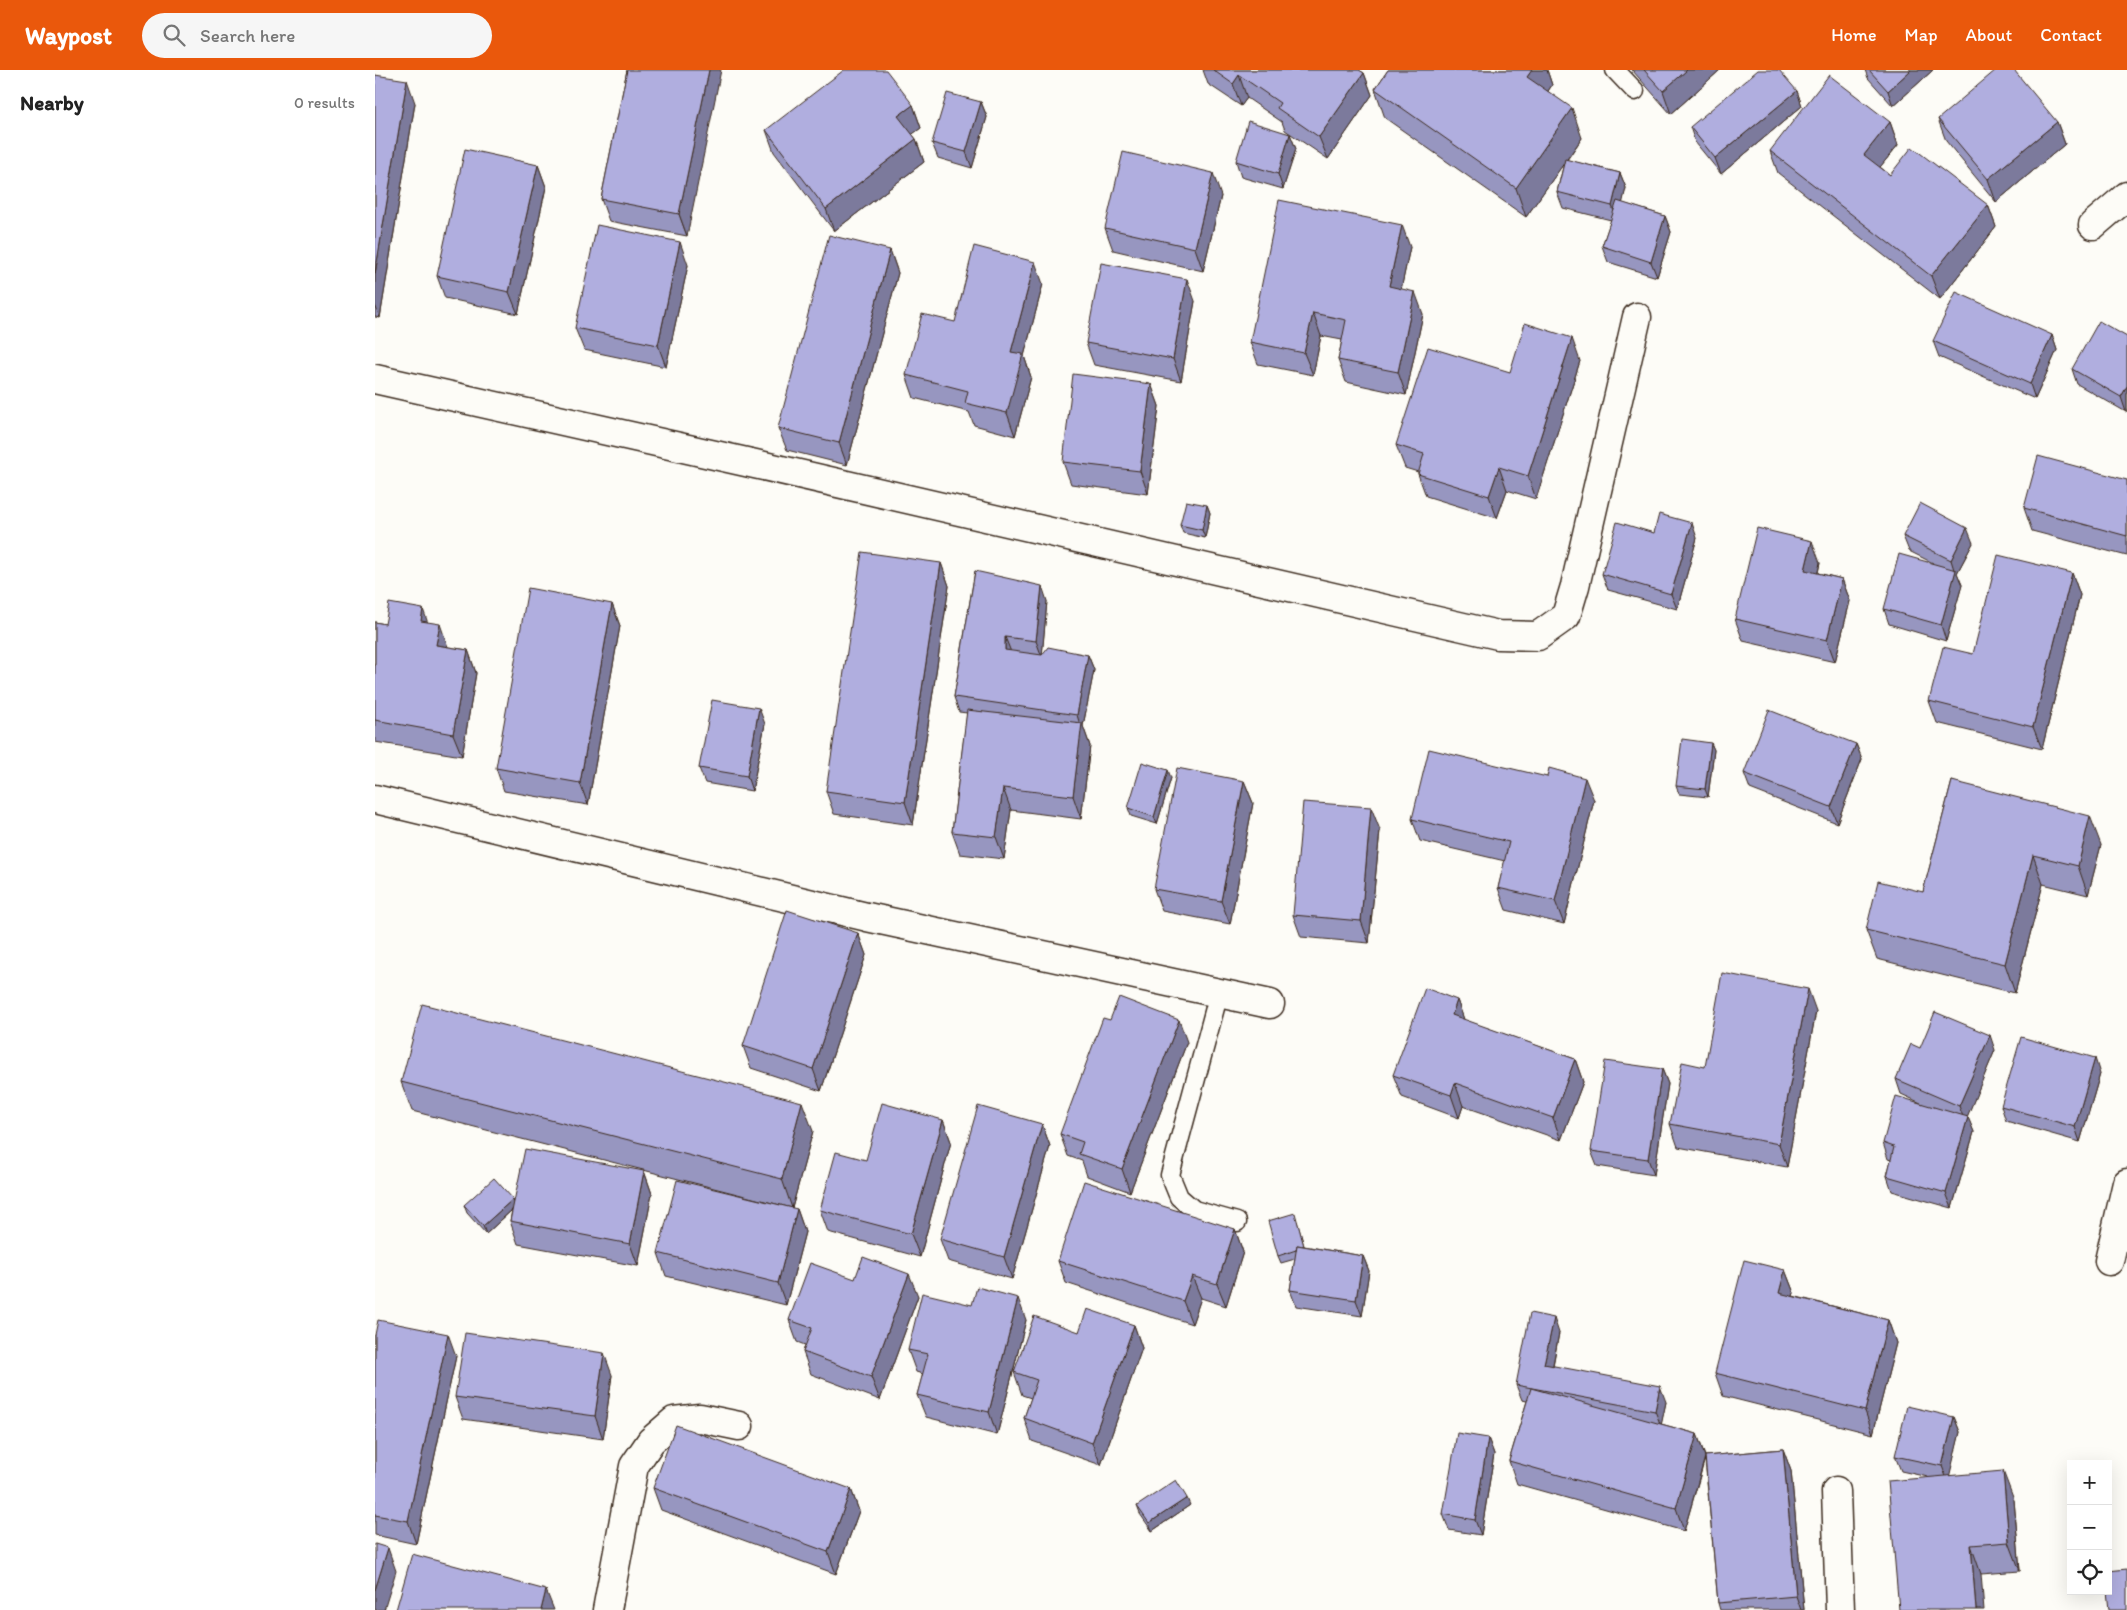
<!DOCTYPE html>
<meta charset="utf-8">
<style>
body{margin:0;font-family:Itim,sans-serif;background:#f6f6f6;color:#222}
.controls{position:absolute;right:15px;bottom:15px;display:grid;overflow:hidden;border-radius:0px;box-shadow:0 5px 20px #0002}
.controls button{width:45px;height:45px;display:grid;place-items:center;padding:0;border:0;border-bottom:1px solid #e0e0e0;background:#fff;color:#222;font:25px sans-serif}
.list{margin:0;padding:0;list-style:none}
h2{display:flex;justify-content:space-between;align-items:center;height:65px;margin:0;padding:0 20px;font-size:21px}
h2 small{font-size:16px;font-weight:400;color:#767676}
.icon{flex:none;width:28px;height:28px;fill:none;stroke:currentColor;stroke-width:2;stroke-linecap:round;stroke-linejoin:round}
.map{position:relative;flex:none;width:1752px;height:1540px;overflow:hidden}
header{display:flex;align-items:center;gap:30px;box-sizing:border-box;height:70px;padding:0 25px;background:#ea580c;color:#fff}
header strong{font-size:24px}
nav{display:flex;gap:28px;margin-inline-start:auto;font-size:18px}
.search{width:350px;height:45px;background:#f6f6f6;display:flex;align-items:center;gap:12px;box-sizing:border-box;padding:0 18px;border-radius:28px;color:#767676;font-size:19px}
main{display:flex}
aside{flex:1;background:#fff}
.map>svg:first-child{display:block}
.lines{fill:none;stroke-linecap:round;stroke-linejoin:round}
.service-casing{stroke:#3b2a1e;stroke-width:21}
.minor-casing{stroke:#3b2a1e;stroke-width:31}
.service{stroke:#fdfcf7;stroke-width:18}
.minor{stroke:#fdfcf7;stroke-width:28}
.wall{fill:#9796c0;stroke:#3b2a1e}
.shaded-wall{fill:#7b7a9c;stroke:#3b2a1e}
.building{fill:#b0aedf;stroke:#3b2a1e}
</style>
<header>
<strong>Waypost</strong>
<div class="search"><svg class="icon" aria-label="search" viewBox="0 0 24 24"><circle cx="10" cy="10" r="6"/><path d="M15 15l6 6"/></svg>Search here</div>
<nav><a>Home</a><a>Map</a><a>About</a><a>Contact</a></nav>
</header>
<main>
<aside>
<h2>Nearby<small>0 results</small></h2>
<ul class="list">
</ul>
</aside>
<div class="map">
<svg width="1752" height="1540" viewBox="0 0 1752 1540">
<rect width="100%" height="100%" fill="#fdfcf7"/>
<filter id="ink" filterUnits="userSpaceOnUse"><feTurbulence type="fractalNoise" baseFrequency=".02" numOctaves="2"/><feDisplacementMap in="SourceGraphic" scale="10" xChannelSelector="R" yChannelSelector="G"/><feConvolveMatrix kernelMatrix="1 2 1 2 8 2 1 2 1" color-interpolation-filters="sRGB"/></filter>
<g filter="url(#ink)">
<g class="lines">
<g class="service-casing">
<g id="service">
<path d="M1240 0 1260 21"/>
<path d="M844 923 795 1105 804 1127 819 1140 862 1152"/>
</g>
</g>
<g class="minor-casing">
<g id="minor">
<path d="M1718 155 1752 126"/>
<path d="M0 309 380 394 1123 565 1163 566 1191 546 1200 516 1262 247"/>
<path d="M0 729 492 847 895 934"/>
<path d="M1734 1191 1752 1113"/>
<path d="M1461 1421 1465 1540"/>
<path d="M232 1540 259 1396 276 1371 299 1351 325 1348 364 1356"/>
</g>
</g>
<use href="#service" class="service"/>
<use href="#minor" class="minor"/>
</g>
<g class="wall">
<path d="M252 0 312 166 234 151 226 129Z"/>
<path d="M828 0H984L989 3 997 25 953 89 910 60 907 52 872 28 866 36 833 14Z"/>
<path d="M1013 0H1172L1177 15 1173 21 1207 68 1192 90 1245 103 1251 118 1247 133 1290 146 1296 162 1282 207 1233 192 1227 176 1236 150 1188 138 1182 122 1189 93 1151 147 1010 48 1000 19Z"/>
<path d="M1257 0H1345L1296 44Z"/>
<path d="M1490 0H1558L1518 36 1493 8Z"/>
<path d="M0 5 40 33 5 248 0 247Z"/>
<path d="M1422 21 1427 36 1346 104 1320 72 1315 57Z"/>
<path d="M606 32 612 47 597 98 563 88 557 73Z"/>
<path d="M538 35 546 58 537 64 541 69 549 92 459 161 399 82 391 60Z"/>
<path d="M1563 49 1682 52 1690 74 1621 132 1571 71Z"/>
<path d="M1515 52 1523 75 1505 97 1515 105 1613 135 1621 157 1565 229 1403 103 1395 81Z"/>
<path d="M915 64 921 79 908 119 866 107 861 91Z"/>
<path d="M163 95 171 117 143 244 70 228 62 206Z"/>
<path d="M846 126 828 201 738 180 730 158Z"/>
<path d="M1035 177 1026 219 1048 244 1031 325 971 312 963 290 967 270 946 266 938 305 883 294 875 272Z"/>
<path d="M515 180 523 203 472 395 412 380 403 358Z"/>
<path d="M313 195 291 297 209 280 200 258Z"/>
<path d="M668 214 649 286 656 307 640 366 599 355 594 342 539 328 531 305 580 252Z"/>
<path d="M820 231 806 311 719 295 711 273Z"/>
<path d="M1677 265 1682 280 1660 329 1564 287 1558 271Z"/>
<path d="M1752 267V341L1751 342 1702 314 1697 299Z"/>
<path d="M1205 291 1161 429 1132 420 1122 448 1051 426 1043 404V402L1030 398 1021 375 1135 302Z"/>
<path d="M776 314 784 336 773 424 696 414 688 392Z"/>
<path d="M1752 410V486L1657 461 1649 438Z"/>
<path d="M832 435 835 443 830 468 808 463 805 455Z"/>
<path d="M1279 463 1322 468 1302 539 1233 520 1227 504Z"/>
<path d="M1528 466 1598 473 1582 503 1587 515 1571 571 1514 554 1509 539 1558 493 1534 481Z"/>
<path d="M566 493 574 516 538 755 459 744 451 721Z"/>
<path d="M1445 493 1443 503 1467 509 1475 531 1460 592 1368 571 1360 549Z"/>
<path d="M600 501 672 531 667 585H713L719 600 708 656 715 676 706 749 636 740 629 789 585 784 577 762 592 643 584 642 579 627Z"/>
<path d="M1697 503 1705 525 1667 679 1562 653 1554 631 1598 584Z"/>
<path d="M237 534 245 556 213 735 129 721 121 698Z"/>
<path d="M0 552 10 554 52 552 73 577 93 580 101 603 87 686 0 672Z"/>
<path d="M390 654 377 721 330 713 324 698Z"/>
<path d="M1336 673 1339 680 1333 727 1304 724 1301 716Z"/>
<path d="M1481 674 1487 689 1462 753 1375 719 1369 703Z"/>
<path d="M1172 707 1219 730 1189 854 1131 840 1123 818 1130 791 1045 771 1037 749Z"/>
<path d="M796 708 782 754 756 746 753 738Z"/>
<path d="M869 711 878 733 855 854 787 841 779 819Z"/>
<path d="M1577 711 1726 775 1713 825 1668 814 1640 923 1502 889 1491 860 1548 822Z"/>
<path d="M1005 760 994 873 926 867 918 845Z"/>
<path d="M483 863 491 885 446 1021 376 998 368 976Z"/>
<path d="M1082 930 1089 950 1200 989 1208 1012 1186 1070 1088 1036 1084 1048 1027 1027 1018 1005Z"/>
<path d="M1441 941 1412 1097 1303 1077 1295 1054Z"/>
<path d="M812 972 755 1122 712 1106 707 1091 693 1086 685 1064Z"/>
<path d="M1545 978 1620 980 1592 1046 1599 1062 1577 1138 1517 1121 1512 1106 1516 1090 1513 1089 1508 1073 1548 1034 1526 1024 1521 1009Z"/>
<path d="M1287 999 1293 1014 1279 1105 1222 1096 1216 1081Z"/>
<path d="M1725 1004 1705 1072 1631 1051 1626 1036Z"/>
<path d="M26 1012 438 1061 417 1138 37 1041Z"/>
<path d="M568 1050 576 1072 545 1187 453 1162 445 1140 491 1090Z"/>
<path d="M667 1054 675 1076 637 1209 573 1191 565 1169Z"/>
<path d="M269 1101 277 1124 263 1196 143 1174 135 1151 137 1140 111 1164 92 1143 89 1135 138 1129 139 1133Z"/>
<path d="M422 1139 430 1162 411 1235 291 1206 283 1183Z"/>
<path d="M922 1151 929 1176 988 1186 994 1201 987 1246 921 1236 915 1220 920 1189 906 1193 903 1186Z"/>
<path d="M860 1159 868 1182 851 1236 826 1228 817 1254 691 1213 683 1191Z"/>
<path d="M1410 1200 1419 1223 1418 1226 1513 1250 1521 1273 1498 1364 1348 1326 1340 1303Z"/>
<path d="M480 1209 543 1226 505 1330 436 1304 428 1282 430 1275 422 1272 414 1250Z"/>
<path d="M651 1250 622 1365 551 1347 542 1325 548 1304 541 1302 533 1280Z"/>
<path d="M759 1255 767 1278 726 1395 657 1371 649 1348 656 1328 647 1325 639 1302 704 1262Z"/>
<path d="M1184 1263 1178 1296 1291 1332 1286 1354 1322 1364 1330 1386 1408 1379 1416 1401 1429 1540H1345L1343 1533 1330 1389 1309 1461 1142 1414 1134 1391 1152 1331 1147 1330 1141 1315Z"/>
<path d="M0 1265 81 1286 41 1474 0 1465Z"/>
<path d="M237 1305 228 1369 88 1349 80 1327Z"/>
<path d="M1579 1347 1585 1362 1574 1405 1639 1430 1645 1501 1606 1504 1553 1407 1526 1401 1520 1386Z"/>
<path d="M1113 1368 1119 1384 1106 1465 1074 1460 1068 1444Z"/>
<path d="M278 1418 476 1419 484 1441 461 1504 286 1440Z"/>
<path d="M815 1435 777 1461 765 1444 762 1436Z"/>
</g>
<g class="shaded-wall">
<path d="M334 0H346L312 166 304 144Z"/>
<path d="M1157 0H1172L1177 15 1163 36 1152 7Z"/>
<path d="M1312 0H1345L1296 44 1288 21Z"/>
<path d="M1536 0H1558L1518 36 1513 21Z"/>
<path d="M989 3 997 25 953 89 944 67Z"/>
<path d="M864 5 872 28 866 36 858 14Z"/>
<path d="M32 10 40 33 5 248 0 235V204Z"/>
<path d="M1422 21 1427 36 1346 104 1340 88Z"/>
<path d="M606 32 612 47 597 98 591 82Z"/>
<path d="M538 35 546 58 531 69 523 46Z"/>
<path d="M1197 38 1207 68 1151 147 1141 118Z"/>
<path d="M1515 52 1523 75 1497 107 1489 85Z"/>
<path d="M1682 52 1690 74 1621 132 1613 109Z"/>
<path d="M915 64 921 79 908 119 903 104Z"/>
<path d="M541 69 549 92 459 161 451 139Z"/>
<path d="M163 95 171 117 143 244 134 222Z"/>
<path d="M838 103 846 126 828 201 820 178Z"/>
<path d="M1245 103 1251 118 1243 152 1237 136Z"/>
<path d="M1613 135 1621 157 1565 229 1556 206Z"/>
<path d="M1290 146 1296 162 1282 207 1276 192Z"/>
<path d="M1027 155 1035 177 1022 239 1014 216Z"/>
<path d="M305 172 313 195 291 297 283 275Z"/>
<path d="M515 180 523 203 472 395 464 373Z"/>
<path d="M660 192 668 214 649 286 656 307 640 366 632 343 636 282Z"/>
<path d="M812 209 820 231 806 311 798 289Z"/>
<path d="M1040 222 1048 244 1031 325 1023 302Z"/>
<path d="M938 243 946 266 938 305 929 283Z"/>
<path d="M1677 265 1682 280 1660 329 1655 314Z"/>
<path d="M1197 268 1205 291 1161 429 1153 406Z"/>
<path d="M776 314 784 336 773 424 765 401Z"/>
<path d="M1752 316V341L1751 342 1746 327Z"/>
<path d="M1124 397 1132 420 1122 448 1114 426Z"/>
<path d="M832 435 835 443 830 468 827 460Z"/>
<path d="M1317 453 1322 468 1302 539 1296 524Z"/>
<path d="M1592 458 1598 473 1582 503 1587 515 1571 571 1566 555 1580 503 1576 490Z"/>
<path d="M1437 471 1445 493 1438 522 1430 500Z"/>
<path d="M566 493 574 516 538 755 530 732Z"/>
<path d="M1697 503 1705 525 1667 679 1658 657Z"/>
<path d="M1467 509 1475 531 1460 592 1452 570Z"/>
<path d="M667 516 672 531 667 587 661 571Z"/>
<path d="M237 534 245 556 213 735 205 713Z"/>
<path d="M48 539 56 562 46 551Z"/>
<path d="M65 554 73 577 61 575Z"/>
<path d="M630 567 636 582 630 580Z"/>
<path d="M93 580 101 603 87 686 78 664Z"/>
<path d="M713 585 719 600 708 656 715 676 706 749 698 726 706 658 702 645Z"/>
<path d="M384 638 390 654 377 721 372 706Z"/>
<path d="M1336 673 1339 680 1333 727 1330 719Z"/>
<path d="M1481 674 1487 689 1462 753 1456 737Z"/>
<path d="M793 700 796 708 782 754 779 747Z"/>
<path d="M1210 708 1219 730 1189 854 1180 831Z"/>
<path d="M869 711 878 733 855 854 846 831Z"/>
<path d="M628 718 636 740 629 789 621 767Z"/>
<path d="M996 737 1005 760 994 873 986 851Z"/>
<path d="M1715 746 1726 775 1713 825 1703 796Z"/>
<path d="M1658 785 1668 814 1640 923 1630 894Z"/>
<path d="M483 863 491 885 446 1021 438 999Z"/>
<path d="M1433 919 1441 941 1412 1097 1404 1074Z"/>
<path d="M1082 930 1090 952 1077 945Z"/>
<path d="M804 950 812 972 755 1122 747 1099Z"/>
<path d="M1615 965 1620 980 1590 1052 1584 1036Z"/>
<path d="M1720 988 1725 1004 1705 1072 1700 1057Z"/>
<path d="M1200 989 1208 1012 1186 1070 1178 1048Z"/>
<path d="M1287 999 1293 1014 1279 1105 1273 1089Z"/>
<path d="M1080 1013 1088 1036 1084 1048 1076 1025Z"/>
<path d="M427 1032 438 1061 417 1138 407 1109Z"/>
<path d="M1593 1047 1599 1062 1577 1138 1571 1123Z"/>
<path d="M568 1050 576 1072 545 1187 536 1164Z"/>
<path d="M667 1054 675 1076 637 1209 629 1187Z"/>
<path d="M269 1101 277 1124 263 1196 255 1174Z"/>
<path d="M138 1129 140 1137 111 1164 108 1156Z"/>
<path d="M422 1139 430 1162 411 1235 403 1213Z"/>
<path d="M860 1159 868 1182 851 1236 842 1214Z"/>
<path d="M988 1186 994 1201 987 1246 981 1230Z"/>
<path d="M1410 1200 1419 1223 1412 1245 1404 1223Z"/>
<path d="M534 1204 543 1226 505 1330 496 1307Z"/>
<path d="M817 1206 826 1228 817 1254 808 1231Z"/>
<path d="M643 1228 651 1250 622 1365 614 1342Z"/>
<path d="M1179 1248 1184 1263 1175 1310 1169 1294Z"/>
<path d="M1513 1250 1521 1273 1498 1364 1490 1341Z"/>
<path d="M759 1255 767 1278 726 1395 717 1373Z"/>
<path d="M73 1264 81 1286 41 1474 33 1451Z"/>
<path d="M229 1283 237 1305 228 1369 220 1346Z"/>
<path d="M1285 1316 1291 1332 1286 1356 1280 1341Z"/>
<path d="M1579 1347 1585 1362 1573 1412 1567 1396Z"/>
<path d="M1322 1364 1330 1387 1309 1461 1301 1438Z"/>
<path d="M1113 1368 1119 1384 1106 1465 1100 1450Z"/>
<path d="M1408 1379 1416 1401 1429 1540H1426L1421 1526Z"/>
<path d="M1628 1401 1639 1430 1645 1501 1634 1472Z"/>
<path d="M476 1419 484 1441 461 1504 453 1482Z"/>
<path d="M812 1428 815 1435 777 1461 774 1453Z"/>
<path d="M1596 1475 1606 1504 1609 1540H1601Z"/>
<path d="M13 1478 21 1501 9 1540H0V1520Z"/>
<path d="M171 1520 179 1540H166Z"/>
</g>
<g class="building">
<path d="M252 0H334L304 144 226 129Z"/>
<path d="M469 0H511L538 35 523 46 541 69 451 139 391 60Z"/>
<path d="M838 0H984L989 3 944 67 902 38 905 33 864 5 858 14Z"/>
<path d="M1013 0H1157L1152 7 1197 38 1141 118 1000 19Z"/>
<path d="M1269 0H1312L1288 21Z"/>
<path d="M1383 0H1404L1422 21 1340 88 1315 57Z"/>
<path d="M1494 0H1536L1513 21Z"/>
<path d="M1621 0H1639L1682 52 1613 109 1563 49Z"/>
<path d="M0 5 32 10 0 204Z"/>
<path d="M1454 5 1515 52 1489 85 1515 105 1537 77 1613 135 1556 206 1395 81Z"/>
<path d="M572 23 606 32 591 82 557 73Z"/>
<path d="M873 51 915 64 903 104 861 91Z"/>
<path d="M90 79 163 95 134 222 62 206Z"/>
<path d="M748 82 838 103 820 178 730 158Z"/>
<path d="M1190 89 1245 103 1237 136 1182 122Z"/>
<path d="M904 130 1027 155 1014 216 1040 222 1023 302 963 290 971 250 938 243 929 283 875 272Z"/>
<path d="M1242 131 1290 146 1276 192 1227 176Z"/>
<path d="M222 155 305 172 283 275 200 258Z"/>
<path d="M454 165 515 180 464 373 403 358Z"/>
<path d="M599 176 660 192 636 282 648 284 632 343 590 333 593 321 531 305 547 244 580 252Z"/>
<path d="M726 193 812 209 798 289 711 273Z"/>
<path d="M1581 222 1677 265 1655 314 1558 271Z"/>
<path d="M1724 251 1752 267V316L1746 327 1697 299Z"/>
<path d="M1150 253 1197 268 1153 406 1124 397 1114 426 1043 404 1049 384 1021 375 1053 277 1135 302Z"/>
<path d="M698 304 776 314 765 401 688 392Z"/>
<path d="M1663 386 1752 410V466L1649 438Z"/>
<path d="M811 431 832 435 827 460 805 455Z"/>
<path d="M1545 433 1592 458 1576 490 1528 466Z"/>
<path d="M1284 444 1317 453 1296 524 1227 504 1242 452 1279 463Z"/>
<path d="M1382 458 1437 471 1430 500 1467 509 1452 570 1360 549Z"/>
<path d="M487 482 566 493 530 732 451 721Z"/>
<path d="M1524 484 1581 500 1566 555 1509 539Z"/>
<path d="M1623 485 1697 503 1658 657 1554 631 1568 577 1598 584Z"/>
<path d="M600 501 667 516 661 571 630 567V580L667 585 673 577 713 585 702 645 579 627Z"/>
<path d="M153 518 237 534 205 713 121 698Z"/>
<path d="M14 533 48 539 46 551 65 554 61 575 93 580 78 664 0 650V552L10 554Z"/>
<path d="M337 630 384 638 372 706 324 698Z"/>
<path d="M592 640 707 653 698 726 628 718 621 767 577 762Z"/>
<path d="M1394 640 1481 674 1456 737 1369 703Z"/>
<path d="M1307 669 1336 673 1330 719 1301 716Z"/>
<path d="M1054 679 1172 707 1174 698 1210 708 1180 831 1123 818 1134 772 1037 749Z"/>
<path d="M767 692 793 700 779 747 753 738Z"/>
<path d="M802 698 869 711 846 831 779 819Z"/>
<path d="M1577 711 1715 746 1703 796 1658 785 1630 894 1491 860 1503 811 1548 822Z"/>
<path d="M928 732 996 737 986 851 918 845Z"/>
<path d="M412 840 483 863 438 999 368 976Z"/>
<path d="M1347 903 1433 919 1404 1074 1295 1054 1307 992 1330 997Z"/>
<path d="M1050 918 1082 930 1077 945 1200 989 1178 1048 1080 1013 1076 1025 1018 1005Z"/>
<path d="M744 927 804 950 747 1099 704 1084 708 1072 685 1064 728 948 735 950Z"/>
<path d="M47 934 427 1032 407 1109 26 1012Z"/>
<path d="M1560 942 1615 965 1584 1036 1521 1009 1536 974 1545 978Z"/>
<path d="M1646 967 1720 988 1700 1057 1626 1036Z"/>
<path d="M1230 991 1287 999 1273 1089 1216 1081Z"/>
<path d="M1521 1026 1593 1047 1571 1123 1512 1106 1519 1077 1508 1073Z"/>
<path d="M507 1033 568 1050 536 1164 445 1140 461 1082 491 1090Z"/>
<path d="M603 1036 667 1054 629 1187 565 1169Z"/>
<path d="M150 1079 269 1101 255 1174 135 1151Z"/>
<path d="M119 1108 138 1129 108 1156 89 1135Z"/>
<path d="M302 1110 422 1139 403 1213 283 1183Z"/>
<path d="M709 1111 860 1159 842 1214 817 1206 808 1231 683 1191Z"/>
<path d="M920 1143 929 1176 922 1175 921 1180 903 1186 893 1151Z"/>
<path d="M922 1175 988 1186 981 1230 915 1220Z"/>
<path d="M488 1187 534 1204 496 1307 428 1282 437 1258 414 1250 435 1193 480 1209Z"/>
<path d="M1369 1190 1410 1200 1404 1223 1513 1250 1490 1341 1340 1303Z"/>
<path d="M602 1217 643 1228 614 1342 542 1325 553 1284 533 1280 547 1223 597 1235Z"/>
<path d="M712 1239 759 1255 717 1373 649 1348 662 1310 639 1302 659 1246 704 1262Z"/>
<path d="M1155 1243 1179 1248 1169 1294 1285 1316 1280 1341 1141 1315Z"/>
<path d="M3 1250 73 1264 33 1451 0 1445V1265Z"/>
<path d="M90 1263 229 1283 220 1346 80 1327Z"/>
<path d="M1156 1318 1322 1364 1301 1438 1134 1391Z"/>
<path d="M1532 1336 1579 1347 1567 1396 1520 1386Z"/>
<path d="M301 1355 476 1419 453 1482 278 1418Z"/>
<path d="M1082 1363 1113 1368 1100 1450 1068 1444Z"/>
<path d="M1408 1379 1421 1526 1343 1533 1330 1386Z"/>
<path d="M1628 1401 1634 1472 1596 1475 1601 1540H1524L1513 1411Z"/>
<path d="M801 1410 812 1428 774 1453 762 1436Z"/>
<path d="M0 1474 13 1478 0 1520Z"/>
<path d="M37 1484 171 1520 166 1540H21Z"/>
<path d="M1752 1499V1540H1734L1732 1521H1733V1501Z"/>
</g>
</g>
</svg>
<div class="controls">
<button>+</button>
<button>−</button>
<button><svg class="icon" aria-label="locate" viewBox="0 0 24 24"><circle cx="12" cy="12" r="6"/><path d="M12 2v4M12 18v4M2 12h4M18 12h4"/></svg></button>
</div>
</div>
</main>
